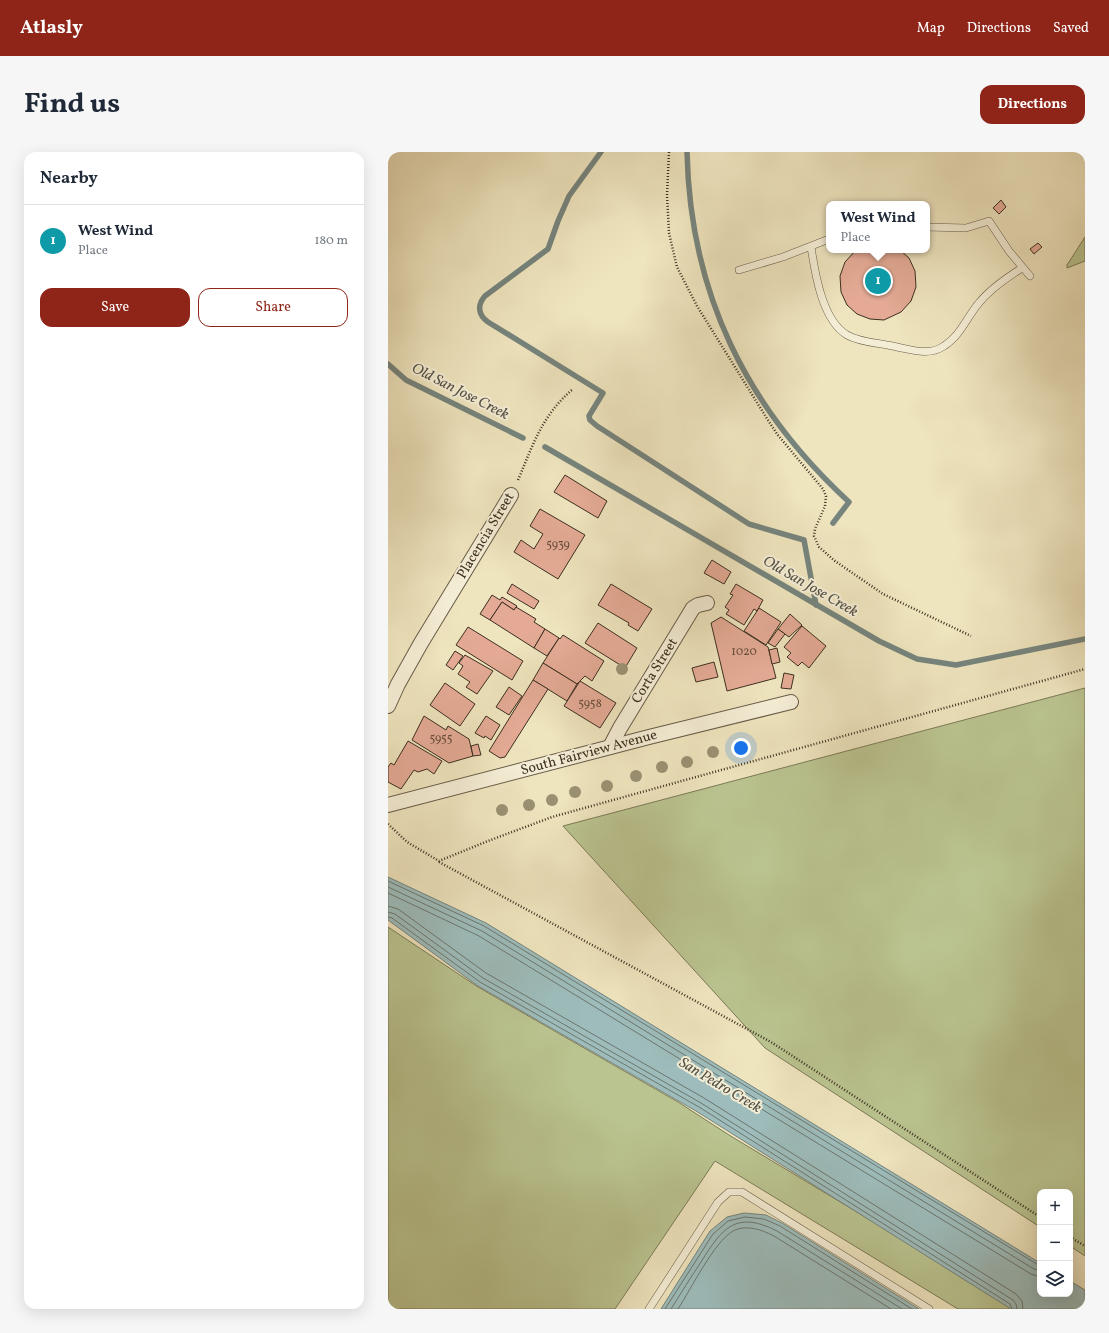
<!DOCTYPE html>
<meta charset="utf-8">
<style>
body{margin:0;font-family:Vollkorn,serif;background:#f6f6f7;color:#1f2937}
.controls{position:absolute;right:12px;bottom:12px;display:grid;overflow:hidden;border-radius:8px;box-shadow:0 4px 16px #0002}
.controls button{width:36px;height:36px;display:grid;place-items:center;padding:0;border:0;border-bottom:1px solid #e0e1e3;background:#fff;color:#1f2937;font:20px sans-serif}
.you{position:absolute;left:353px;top:596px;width:14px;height:14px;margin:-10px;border:3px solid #fff;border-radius:50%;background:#1a73e8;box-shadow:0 0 0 6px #1a73e833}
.badge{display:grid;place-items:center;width:26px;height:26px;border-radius:50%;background:#8f2418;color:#fff;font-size:13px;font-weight:700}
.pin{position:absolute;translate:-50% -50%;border:2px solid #fff;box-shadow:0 1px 4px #0006}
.popup{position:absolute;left:438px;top:49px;width:104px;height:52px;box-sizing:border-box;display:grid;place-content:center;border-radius:8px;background:#fff;filter:drop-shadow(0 1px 3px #0005);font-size:13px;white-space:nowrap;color:#747a83}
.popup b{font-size:15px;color:#1f2937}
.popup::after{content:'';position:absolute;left:50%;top:100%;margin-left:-8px;border:8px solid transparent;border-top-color:#fff}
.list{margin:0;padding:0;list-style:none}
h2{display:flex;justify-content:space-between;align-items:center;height:52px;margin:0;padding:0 16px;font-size:17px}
h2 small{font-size:13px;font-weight:400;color:#747a83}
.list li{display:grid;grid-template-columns:26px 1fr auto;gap:12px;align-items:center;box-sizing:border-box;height:72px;padding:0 16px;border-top:1px solid #e0e1e3}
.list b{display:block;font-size:15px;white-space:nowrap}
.list p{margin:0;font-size:13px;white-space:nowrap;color:#747a83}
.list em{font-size:13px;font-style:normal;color:#747a83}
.actions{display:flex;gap:8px;padding:12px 16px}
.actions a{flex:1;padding:9px 0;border:1px solid #8f2418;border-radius:12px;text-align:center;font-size:14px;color:#8f2418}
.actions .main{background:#8f2418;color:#fff}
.icon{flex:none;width:22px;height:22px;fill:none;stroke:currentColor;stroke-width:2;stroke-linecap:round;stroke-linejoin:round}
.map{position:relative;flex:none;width:697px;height:1157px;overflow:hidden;border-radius:12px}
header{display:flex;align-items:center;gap:24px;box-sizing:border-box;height:56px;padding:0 20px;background:#8f2418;color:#fff}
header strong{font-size:19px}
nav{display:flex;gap:22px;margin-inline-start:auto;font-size:14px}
.intro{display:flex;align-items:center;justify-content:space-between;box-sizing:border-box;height:96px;padding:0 24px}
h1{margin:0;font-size:28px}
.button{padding:10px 18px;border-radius:12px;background:#8f2418;color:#fff;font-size:14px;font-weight:700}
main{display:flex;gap:24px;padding:0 24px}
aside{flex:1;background:#fff;border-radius:12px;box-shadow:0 4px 16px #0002}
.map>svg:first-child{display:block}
.green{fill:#bac490;stroke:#7b7a58}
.water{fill:#9dbcbb;stroke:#76847d}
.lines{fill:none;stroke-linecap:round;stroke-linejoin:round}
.shore{stroke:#6c766e;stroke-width:1}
.stream{stroke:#76847d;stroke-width:5.5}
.building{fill:#e4aa95;stroke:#3c2f20}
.lane-casing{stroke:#685c48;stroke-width:8}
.street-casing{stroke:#685c48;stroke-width:16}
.path{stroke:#3c2f20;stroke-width:2.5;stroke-dasharray:1 2;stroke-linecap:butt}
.lane{stroke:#f4edd5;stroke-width:7}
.street{stroke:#f4edd5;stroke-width:14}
.tree{fill:#9a9173}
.labels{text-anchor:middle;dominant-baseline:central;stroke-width:4;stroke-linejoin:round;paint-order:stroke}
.number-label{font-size:12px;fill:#664e3d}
.street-label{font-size:14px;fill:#3c2f20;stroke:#f4edd5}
.water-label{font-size:15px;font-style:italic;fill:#545247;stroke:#f4edd5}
</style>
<header>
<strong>Atlasly</strong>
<nav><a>Map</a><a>Directions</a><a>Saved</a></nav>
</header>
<div class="intro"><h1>Find us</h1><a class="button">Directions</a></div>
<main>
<aside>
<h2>Nearby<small></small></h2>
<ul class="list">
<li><span class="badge" style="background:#0f9aa8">1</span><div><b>West Wind</b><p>Place</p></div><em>180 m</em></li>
</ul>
<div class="actions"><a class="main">Save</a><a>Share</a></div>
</aside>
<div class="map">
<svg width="697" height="1157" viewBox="0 0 697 1157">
<rect width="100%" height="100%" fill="#eee4be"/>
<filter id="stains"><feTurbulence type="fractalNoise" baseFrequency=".005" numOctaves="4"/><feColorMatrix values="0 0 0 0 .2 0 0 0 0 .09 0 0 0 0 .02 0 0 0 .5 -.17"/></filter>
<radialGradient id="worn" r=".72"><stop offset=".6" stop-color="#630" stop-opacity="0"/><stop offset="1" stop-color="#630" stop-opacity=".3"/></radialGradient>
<g class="green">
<path d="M697 85V109L679 116V113Z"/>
<path d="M697 536V1104L682 1094V1040H652V1075L377 896 175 674Z"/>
<path d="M0 775 90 835 290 950 341 983 630 1157H570L327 1009 227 1157H0Z"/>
</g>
<g class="water">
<path d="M0 725 98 771 652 1111V1142H682V1129L697 1138V1157H623L308 959 90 834 0 768Z"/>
<path d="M356 1061 378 1063 394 1071 531 1157H273L322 1079 339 1065Z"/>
</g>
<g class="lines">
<g class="shore">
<path d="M0 729 96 774 652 1114"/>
<path d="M0 735 94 779 646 1117 652 1119"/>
<path d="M0 741 91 784 643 1122 652 1125"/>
<path d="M0 754 10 757 98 821 316 946 628 1142 634 1149 635 1157"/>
<path d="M0 760 7 762 95 826 313 951 625 1148 628 1152 629 1157"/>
<path d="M0 765 4 766 92 830 311 955 622 1152 624 1157"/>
<path d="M277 1157 325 1082 340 1069 357 1065 376 1067 392 1074 524 1157"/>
<path d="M283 1157C293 1141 303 1125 313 1110 334 1076 348 1058 389 1079L514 1157"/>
<path d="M290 1157C303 1137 326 1090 345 1079 359 1072 374 1078 386 1084L503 1157"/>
</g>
<g class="stream">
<path d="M213 0 181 44 170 69 160 97 97 144C89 153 90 163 100 170L215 241 201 264 202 268 209 274 361 372 416 388 428 453"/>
<path d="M299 0C302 141 358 255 461 350L445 371"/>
<path d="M0 212 18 228 135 286"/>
<path d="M157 295 491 489 529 507 568 513 697 487"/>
</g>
</g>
<g class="building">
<path d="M613 48 618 55 611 62 605 56Z"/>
<path d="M650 91 654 95 646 102 642 97Z"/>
<path d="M468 98H512L521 106 527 119 528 135 523 149 513 160 496 168 482 167 469 162 459 153 453 140 452 124 457 110Z"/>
<path d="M177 323 219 349 210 366 166 340Z"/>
<path d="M152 357 197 383 170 427 126 400 133 388 146 397 155 382 142 374Z"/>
<path d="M324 408 343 420 336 432 316 421Z"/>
<path d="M124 432 151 449 146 457 119 441Z"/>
<path d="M223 432 264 457 250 479 240 473 241 471 210 453Z"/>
<path d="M348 432 375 448 369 459 366 457 356 473 338 462 341 458 337 455 345 443 342 442Z"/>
<path d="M104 443 112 448 114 445 129 454 126 458 114 450 102 468 92 462Z"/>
<path d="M114 450 126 458 128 455 148 467 146 470 157 477 146 496 102 468Z"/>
<path d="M371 456 393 470 378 493 356 479Z"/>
<path d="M402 462 414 473 401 485 390 477Z"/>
<path d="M333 465 380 495 388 526 339 539 323 471Z"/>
<path d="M210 471 249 496 237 516 197 491Z"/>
<path d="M414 474 438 494 421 516 414 510 410 514 399 505 403 501 396 495Z"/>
<path d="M80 475 135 509 124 528 68 493Z"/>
<path d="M157 477 171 486 159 504 146 496Z"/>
<path d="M390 477 397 482 387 495 380 491Z"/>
<path d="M175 483 216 509 204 529 197 524 189 532 155 511 171 486 172 487Z"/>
<path d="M389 496 392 510 384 512 381 498Z"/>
<path d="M67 499 75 504 65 518 58 513Z"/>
<path d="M77 503 105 519 89 542 78 535 82 530 70 522 75 514 71 511Z"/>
<path d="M326 510 330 525 308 530 304 516Z"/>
<path d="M155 511 189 532 179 549 145 528Z"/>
<path d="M396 521 406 523 403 537 393 536Z"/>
<path d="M145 528 160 537 117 605 112 606 101 599Z"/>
<path d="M192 529 228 551 212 576 176 554Z"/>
<path d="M57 531 87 552 72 574 42 553Z"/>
<path d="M121 535 134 544 121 563 108 555Z"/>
<path d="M36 564 58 578 60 574 81 587 85 604 61 611 24 588Z"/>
<path d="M98 564 112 573 103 588 97 584 96 586 87 581Z"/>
<path d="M20 589 54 609 46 622 39 617 30 620 26 618 13 637 0 630V615L3 611 6 613Z"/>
<path d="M90 592 93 603 85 604 83 594Z"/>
</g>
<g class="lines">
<g class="lane-casing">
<g id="lane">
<path d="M539 75 578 76 601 69 621 99 642 124"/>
<path d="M423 95C427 121 434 168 459 183 473 191 493 191 509 195 525 198 541 204 556 194 572 184 578 167 590 152 602 137 618 126 634 116"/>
<path d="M351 118 395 105 441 87"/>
<path d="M261 1157 330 1050 341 1040H354L541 1157"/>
</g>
</g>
<g class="street-casing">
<g id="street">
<path d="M0 554 10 532 33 491 123 343"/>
<path d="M222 595 232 576 305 456 310 453 319 451"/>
<path d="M0 653 261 585 403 550"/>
</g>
</g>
<g class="path">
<path d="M281 0 279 43 281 81 289 115 309 154 378 265 389 282 435 337 438 344 437 354 427 377 426 384 431 395 447 409 495 442 583 484"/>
<path d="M130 328C145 293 154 263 185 237"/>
<path d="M0 672 19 690 51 709 100 689 164 665 697 517"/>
<path d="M51 710 383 890 652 1065"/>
<path d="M682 1085 697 1094"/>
</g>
<use href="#lane" class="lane"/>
<use href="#street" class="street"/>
</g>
<g class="tree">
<circle cx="234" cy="517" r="6"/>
<circle cx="325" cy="600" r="6"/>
<circle cx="299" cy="610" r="6"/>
<circle cx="274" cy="615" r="6"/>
<circle cx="248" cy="624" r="6"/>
<circle cx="219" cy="634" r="6"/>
<circle cx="187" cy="640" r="6"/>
<circle cx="164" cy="648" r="6"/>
<circle cx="141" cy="653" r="6"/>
<circle cx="114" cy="658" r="6"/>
</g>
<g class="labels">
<g class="number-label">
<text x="170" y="393">5939</text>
<text x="356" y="500">1020</text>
<text x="202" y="552">5958</text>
<text x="53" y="587">5955</text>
</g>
<g class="street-label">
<text transform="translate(98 384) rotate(-59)">Placencia Street</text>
<text transform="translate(267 519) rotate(-58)">Corta Street</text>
<text transform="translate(201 601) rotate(-15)">South Fairview Avenue</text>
</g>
<g class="water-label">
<text transform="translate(72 240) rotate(27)">Old San Jose Creek</text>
<text transform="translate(422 435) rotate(30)">Old San Jose Creek</text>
<text transform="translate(332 934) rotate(31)">San Pedro Creek</text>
</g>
</g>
<rect width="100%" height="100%" filter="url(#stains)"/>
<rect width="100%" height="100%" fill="url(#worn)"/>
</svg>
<div class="controls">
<button>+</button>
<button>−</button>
<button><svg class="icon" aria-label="layers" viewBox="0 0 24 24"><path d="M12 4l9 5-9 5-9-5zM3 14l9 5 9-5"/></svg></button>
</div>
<div class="you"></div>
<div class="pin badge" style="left:490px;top:129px;background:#0f9aa8">1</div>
<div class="popup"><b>West Wind</b>Place</div>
</div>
</main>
